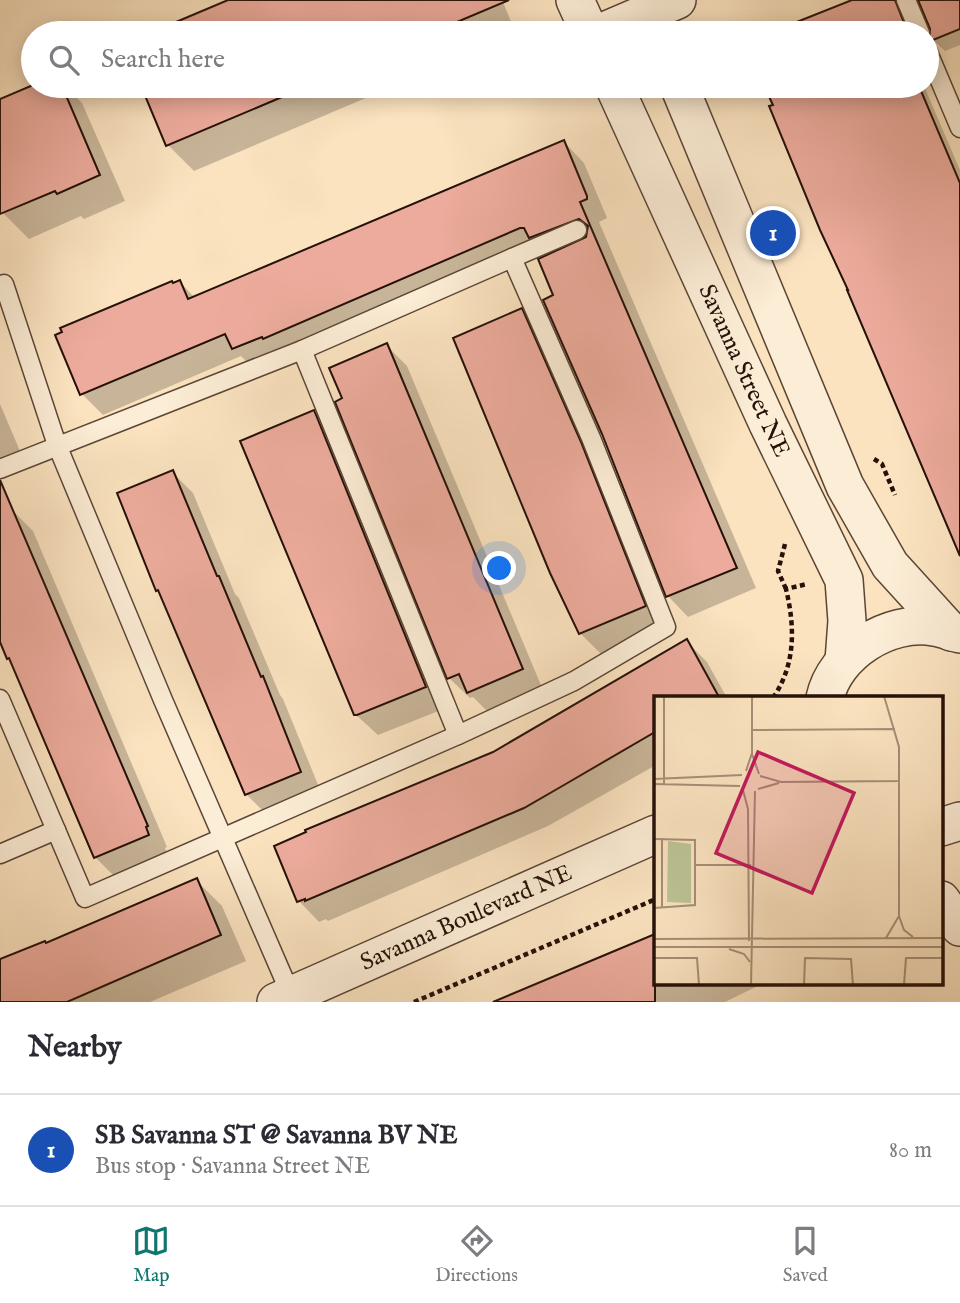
<!DOCTYPE html>
<meta charset="utf-8">
<style>
body{margin:0;font-family:"IM FELL English",serif;background:#f2f2f3;color:#2b2b33}
.you{position:absolute;left:500px;top:569px;width:24px;height:24px;margin:-18px;border:5px solid #fff;border-radius:50%;background:#1a73e8;box-shadow:0 0 0 10px #1a73e833}
.badge{display:grid;place-items:center;width:46px;height:46px;border-radius:50%;background:#0f766e;color:#fff;font-size:23px;font-weight:700}
.pin{position:absolute;translate:-50% -50%;border:4px solid #fff;box-shadow:0 2px 7px #0006}
.list{margin:0;padding:0;list-style:none}
h2{display:flex;justify-content:space-between;align-items:center;height:91px;margin:0;padding:0 28px;font-size:30px}
h2 small{font-size:23px;font-weight:400;color:#7c7c81}
.list li{display:grid;grid-template-columns:46px 1fr auto;gap:21px;align-items:center;box-sizing:border-box;height:112px;padding:0 28px;border-top:2px solid #e1e1e2}
.list b{display:block;font-size:26px;white-space:nowrap}
.list p{margin:0;font-size:23px;white-space:nowrap;color:#7c7c81}
.list em{font-size:23px;font-style:normal;color:#7c7c81}
.icon{flex:none;width:38px;height:38px;fill:none;stroke:currentColor;stroke-width:2;stroke-linecap:round;stroke-linejoin:round}
.map{position:relative;flex:none;width:960px;height:1002px;overflow:hidden}
.search{position:absolute;background:#fff;box-shadow:0 4px 18px #0003;left:21px;right:21px;top:21px;height:77px;display:flex;align-items:center;gap:18px;box-sizing:border-box;padding:0 24px;border-radius:38px;color:#7c7c81;font-size:26px}
.sheet{height:203px;background:#fff}
nav{display:flex;justify-content:space-around;align-items:center;box-sizing:border-box;height:98px;border-top:2px solid #e1e1e2;background:#fff;font-size:19px;color:#7c7c81}
nav a{display:grid;justify-items:center;gap:4px}
nav .on{color:#0f766e}
.map>svg:first-child{display:block}
.shadow{fill:#0003}
.building{fill:#ecab9c;stroke:#261108;stroke-width:2}
.lines{fill:none;stroke-linecap:round;stroke-linejoin:round}
.lane-casing{stroke:#5b4636;stroke-width:21}
.street-casing{stroke:#5b4636;stroke-width:40}
.path{stroke:#261108;stroke-width:4.5;stroke-dasharray:5 3.5;stroke-linecap:butt}
.lane{stroke:#fcedd6;stroke-width:18}
.street{stroke:#fcedd6;stroke-width:37}
.labels{text-anchor:middle;dominant-baseline:central;stroke-width:7;stroke-linejoin:round;paint-order:stroke}
.street-label{font-size:24px;fill:#261108;stroke:#fcedd6}
.inset-road{fill:none;stroke:#a68f76;stroke-width:2}
.view{fill:#c2185b;fill-opacity:0.15;stroke:#c2185b;stroke-width:3.5}
.inset-edge{fill:none;stroke:#261108;stroke-width:3.5}
</style>
<div class="map">
<svg width="960" height="1002" viewBox="0 0 960 1002">
<rect width="100%" height="100%" fill="#fbe3c0"/>
<filter id="stains"><feTurbulence type="fractalNoise" baseFrequency=".00286" numOctaves="4"/><feColorMatrix values="0 0 0 0 .2 0 0 0 0 .09 0 0 0 0 .02 0 0 0 .5 -.17"/></filter>
<radialGradient id="worn" r=".72"><stop offset=".6" stop-color="#630" stop-opacity="0"/><stop offset="1" stop-color="#630" stop-opacity=".3"/></radialGradient>
<g class="shadow">
<path d="M232 0H502L516 33H154Z"/>
<path d="M849 0H918L913 1 914 33H778L846 4 845 2Z"/>
<path d="M919 0H960V45L945 51 931 38 932 28Z"/>
<path d="M35 86H65L82 103 125 201 84 219 81 216 29 239 3 213 0 206V101Z"/>
<path d="M142 86H394L194 171 168 145Z"/>
<path d="M764 86H924L960 170V538L794 161Z"/>
<path d="M564 142 584 163 607 218 599 222 756 588 688 617 668 596 603 433 556 296 549 256 541 248 254 369 241 356 103 415 82 394 174 285 180 282 195 298Z"/>
<path d="M521 310 542 331 665 627 601 654 580 633 552 572Z"/>
<path d="M386 345 407 366 543 690 489 713 473 697 470 698 449 678 344 399Z"/>
<path d="M0 404 20 451 0 459Z"/>
<path d="M314 412 334 433 446 708 378 735 355 714Z"/>
<path d="M172 472 193 493 235 594 239 598 280 695 283 699 321 792 267 815 246 794 162 594 157 590Z"/>
<path d="M12 510 33 531 167 847 165 848 168 856 116 878 95 857 0 637V515Z"/>
<path d="M686 641 707 662 727 698H656V765L548 826 328 921 326 919 319 922 299 901 494 754Z"/>
<path d="M196 880 222 906 246 961 150 1002H0V961L46 945Z"/>
<path d="M656 936V983H764L725 1002H498Z"/>
</g>
<g class="building">
<path d="M228 0H509L431 33H150Z"/>
<path d="M852 0H895L908 33H769Z"/>
<path d="M918 0H960V29L933 40 929 39 930 29Z"/>
<path d="M33 85 62 86 100 175 57 194 55 191 0 214V99Z"/>
<path d="M141 86H308L166 146Z"/>
<path d="M764 86H919L960 183V556L847 290H848L820 230 769 106 773 105Z"/>
<path d="M564 140 587 196V199L580 202 737 568 666 597 602 434 543 300 553 295 538 259 586 237 588 226 579 219 529 238 524 228H520L263 339 262 337 232 349 225 334 80 395 55 335 62 332 60 328 172 281 173 283 180 280 188 299Z"/>
<path d="M522 308 581 442 646 606 579 634 550 573 453 338Z"/>
<path d="M387 343 523 669 467 693 459 674 447 679 335 402 342 398 329 368Z"/>
<path d="M314 410 426 687 357 715H354L240 441Z"/>
<path d="M173 470 217 576H219L261 677 263 676 301 772 245 795 158 590 156 591 117 493Z"/>
<path d="M0 480 148 826 146 827 149 835 94 858 9 658 7 659 0 642Z"/>
<path d="M687 639 719 697H655V732L564 785 524 808 305 901V899L297 902 274 846 306 832 305 830 493 752Z"/>
<path d="M197 878 221 935 67 1002H0V959L45 941 46 943Z"/>
<path d="M655 934V1002H493L612 952Z"/>
</g>
<g class="lines">
<g class="lane-casing">
<g id="lane">
<path d="M906 0 920 33"/>
<path d="M927 50 960 128"/>
<path d="M512 258 577 230"/>
<path d="M4 284 57 445 163 700 291 995"/>
<path d="M302 350 458 735"/>
<path d="M0 469 302 350 512 258 591 438 666 627 574 681 458 735 85 898 0 699"/>
<path d="M0 854 56 830"/>
</g>
</g>
<g class="street-casing">
<g id="street">
<path d="M575 0 590 33"/>
<path d="M600 33 677 0"/>
<path id="s1" d="M614 86 768 424 844 580 847 621 844 661"/>
<path d="M679 86 845 486 890 565 951 632"/>
<path d="M825 698C835 653 889 619 934 627 943 628 951 632 960 634"/>
<path d="M941 827 960 821"/>
<path d="M941 900 960 927"/>
<path id="s2" d="M276 1002 656 834"/>
</g>
</g>
<g class="path">
<path d="M874 459 882 464 895 495"/>
<path d="M785 544 778 571 786 589"/>
<path d="M773 698C796 664 795 627 786 589L807 584"/>
<path d="M414 1002 656 899"/>
</g>
<use href="#lane" class="lane"/>
<use href="#street" class="street"/>
</g>
<g class="labels">
<g class="street-label">
<text stroke="none"><textPath href="#s1" startOffset="313">Savanna Street NE</textPath></text>
<text stroke="none"><textPath href="#s2" startOffset="208">Savanna Boulevard NE</textPath></text>
</g>
</g>
<g transform="translate(654 696)">
<rect width="289" height="289" fill="#fbe3c0"/>
<path d="M14 145 37 148V207L13 206Z" fill="#bcc495"/>
<path class="inset-road" d="M230 0 245 51V220L250 234 259 241M98 34 241 33M98 58 105 78M92 75 98 57V0M106 80 127 86 246 85M0 83 88 79M0 88 86 90M10 88V0M104 93 125 87M89 94 94 113 95 245M8 142V212M0 143 41 144V209L0 212M41 169H97M232 242 245 220M0 243 289 242M0 251H289M75 253 90 258 96 266M0 262H43L45 289M97 289 101 95M150 289 151 262 197 263 199 289M250 289 252 262H289"/>
<path class="view" d="M104 56 200 97 158 197 62 157Z"/>
<rect width="289" height="289" class="inset-edge"/>
</g>
<rect width="100%" height="100%" filter="url(#stains)"/>
<rect width="100%" height="100%" fill="url(#worn)"/>
</svg>
<div class="you"></div>
<div class="pin badge" style="left:773px;top:233px;background:#1a4fb4">1</div>
<div class="search"><svg class="icon" aria-label="search" viewBox="0 0 24 24"><circle cx="10" cy="10" r="6"/><path d="M15 15l6 6"/></svg>Search here</div>
</div>
<section class="sheet">
<h2>Nearby<small></small></h2>
<ul class="list">
<li><span class="badge" style="background:#1a4fb4">1</span><div><b>SB Savanna ST @ Savanna BV NE</b><p>Bus stop · Savanna Street NE</p></div><em>80 m</em></li>
</ul>
</section>
<nav>
<a class="on"><svg class="icon" aria-label="map" viewBox="0 0 24 24"><path d="M3 6l6-2 6 2 6-2v14l-6 2-6-2-6 2zM9 4v14M15 6v14"/></svg>Map</a>
<a><svg class="icon" aria-label="directions" viewBox="0 0 24 24"><path d="M12 3l9 9-9 9-9-9zM9 14v-3h6M13 9l2 2-2 2"/></svg>Directions</a>
<a><svg class="icon" aria-label="saved" viewBox="0 0 24 24"><path d="M7 4h10v16l-5-4-5 4z"/></svg>Saved</a>
</nav>
